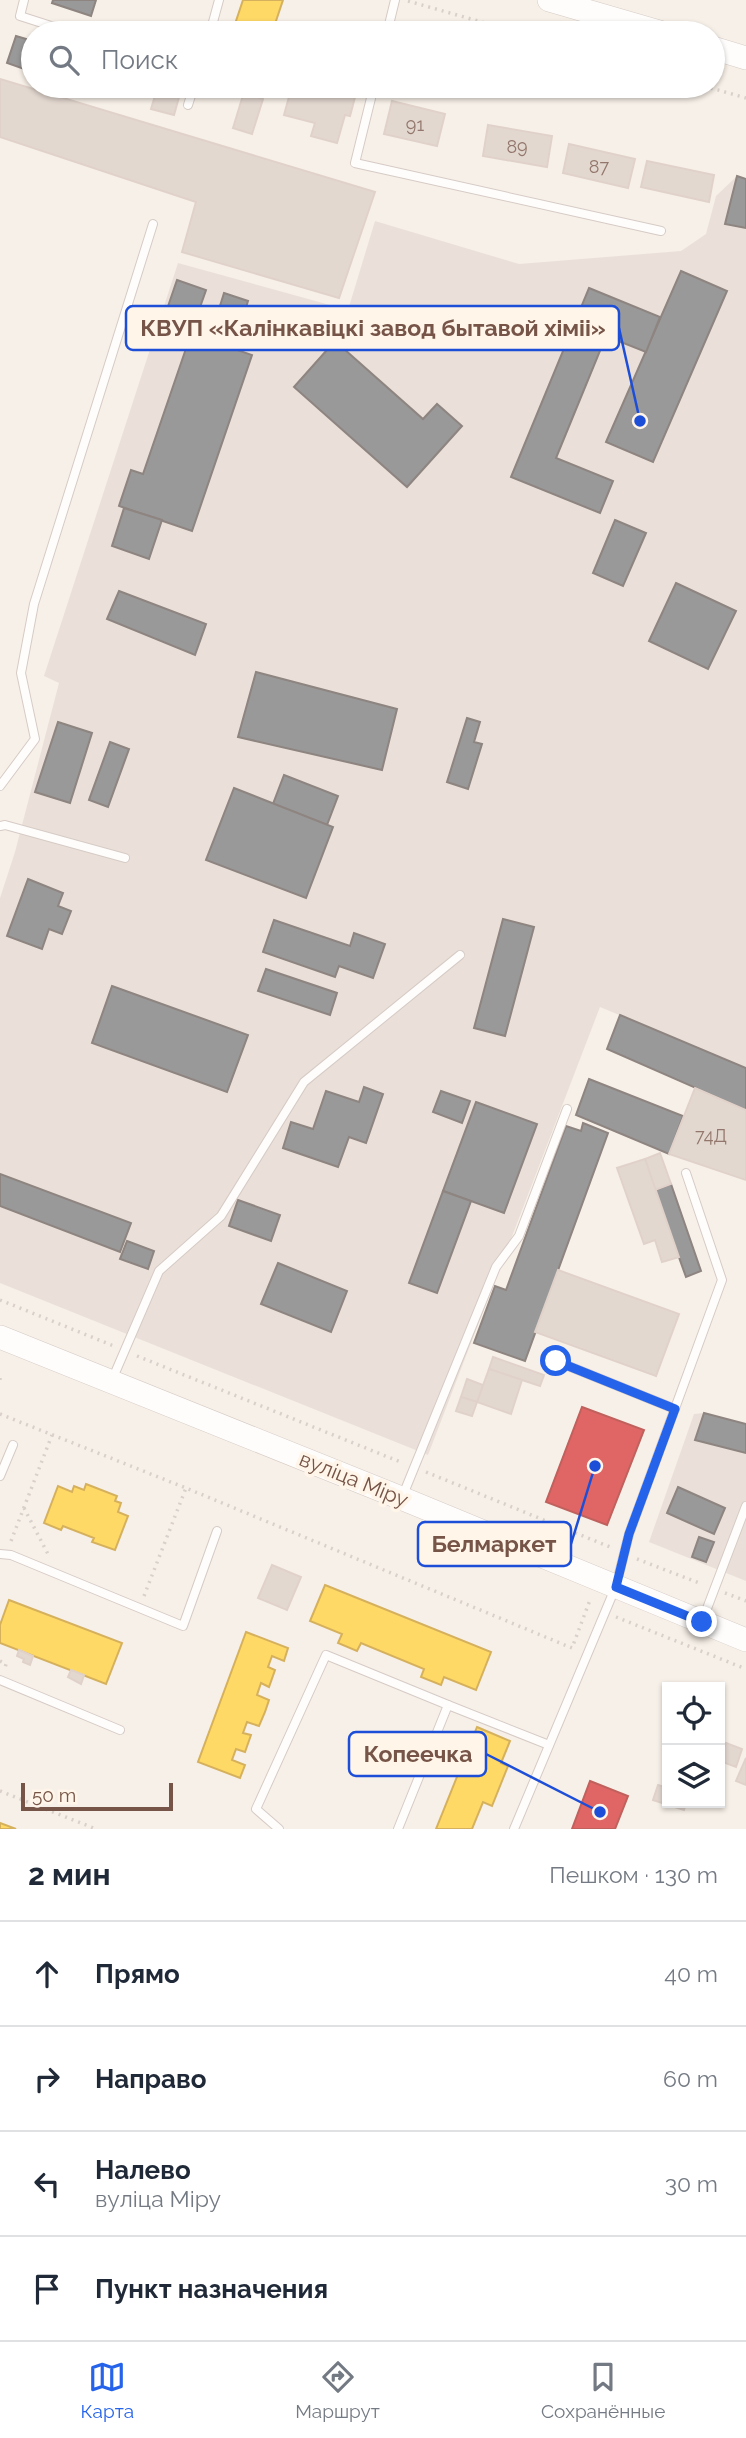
<!DOCTYPE html>
<html lang="ru">
<meta charset="utf-8">
<style>
body{margin:0;font-family:Raleway,sans-serif;background:#f6f6f7;color:#1f2937}
.controls{position:absolute;right:21px;bottom:21px;display:grid;overflow:hidden;border-radius:0px;box-shadow:0 2px 5px #0004}
.controls button{width:63px;height:63px;display:grid;place-items:center;padding:0;border:0;border-bottom:2px solid #e0e1e3;background:#fff;color:#1f2937;font:35px sans-serif}
.scale{position:absolute;left:21px;bottom:18px;width:152px;box-sizing:border-box;padding-left:7px;border:4px solid #765447;border-top:0;font-size:19px;line-height:24px;white-space:nowrap;color:#765447;-webkit-text-stroke:5px #fff5e9;paint-order:stroke}
.stop{position:absolute;width:21px;height:21px;margin:-16px;border:5px solid #2563eb;border-radius:50%;background:#fff}
.stop.end{background:#2563eb;border-color:#fff;box-shadow:0 2px 7px #0008}
.list{margin:0;padding:0;list-style:none}
h2{display:flex;justify-content:space-between;align-items:center;height:91px;margin:0;padding:0 28px;font-size:30px}
h2 small{font-size:23px;font-weight:400;color:#747a83}
.list li{display:grid;grid-template-columns:46px 1fr auto;gap:21px;align-items:center;box-sizing:border-box;height:105px;padding:0 28px;border-top:2px solid #e0e1e3}
.list b{display:block;font-size:26px;white-space:nowrap}
.list p{margin:0;font-size:23px;white-space:nowrap;color:#747a83}
.list em{font-size:23px;font-style:normal;color:#747a83}
.icon{flex:none;width:38px;height:38px;fill:none;stroke:currentColor;stroke-width:2;stroke-linecap:round;stroke-linejoin:round}
.map{position:relative;flex:none;width:746px;height:1829px;overflow:hidden}
.search{position:absolute;background:#fff;box-shadow:0 2px 5px #0004;left:21px;right:21px;top:21px;height:77px;display:flex;align-items:center;gap:18px;box-sizing:border-box;padding:0 24px;border-radius:38px;color:#747a83;font-size:26px}
.sheet{height:511px;background:#fff}
nav{display:flex;justify-content:space-around;align-items:center;box-sizing:border-box;height:98px;border-top:2px solid #e0e1e3;background:#fff;font-size:19px;color:#747a83}
nav a{display:grid;justify-items:center;gap:4px}
nav .on{color:#2563eb}
.map>svg:first-child{display:block}
.industrial{fill:#eae0d9}
.homes{fill:#ffd966;stroke:#d6b15d;stroke-width:2}
.shops{fill:#e06666;stroke:#c0615d;stroke-width:2}
.industry{fill:#999;stroke:#8e8480;stroke-width:2}
.building{fill:#e3d8d0;stroke:#e0d2ca;stroke-width:2}
.lines{fill:none;stroke-linecap:round;stroke-linejoin:round}
.service-casing{stroke:#d6cbc5;stroke-width:10}
.secondary-casing{stroke:#d6cbc4;stroke-width:24}
.path{stroke:#d9d0cb;stroke-width:3.5;stroke-dasharray:2 5;stroke-linecap:butt}
.service{stroke:#fefdfc;stroke-width:8}
.secondary{stroke:#fefdfc;stroke-width:23}
.route{stroke:#2563eb;stroke-width:9}
.labels{text-anchor:middle;dominant-baseline:central;stroke-width:7;stroke-linejoin:round;paint-order:stroke}
.number-label{font-size:18px;fill:#93776c}
.street-label{font-size:21px;fill:#765447;stroke:#fff5e9}
.leader{fill:none;stroke:#1d4ed8;stroke-width:2.5}
.callout-dot{fill:#1d4ed8;stroke:#fff5e9;stroke-width:2.5}
.callout{fill:#fff5e9;stroke:#1d4ed8;stroke-width:2.5}
.callout-label{font-size:23px;text-anchor:middle;font-weight:bold;fill:#765447}
</style>
<div class="map">
<svg width="746" height="1829" viewBox="0 0 746 1829">
<rect width="100%" height="100%" fill="#f7f0e8"/>
<g class="industrial">
<path d="M737 176 746 179V1068L600 1007 428 1455 0 1283V898L15 852 59 683 44 676 178 263 348 310 375 221 519 264 681 251 706 234 716 196Z"/>
<path d="M704 1413 746 1424V1581L649 1542 694 1414Z"/>
</g>
<g class="homes">
<path d="M243 0H283L272 33H232Z"/>
<path d="M86 1484 117 1496 115 1501 121 1503 118 1512 128 1516 115 1550 92 1542 94 1538 63 1526 61 1530 44 1523 58 1486 72 1492 74 1486 84 1490Z"/>
<path d="M325 1585 491 1652 476 1690 444 1677 441 1685 421 1677 424 1669 361 1643 357 1651 338 1643 342 1634 310 1621Z"/>
<path d="M9 1600 122 1643 106 1684 0 1643V1625Z"/>
<path d="M246 1632 288 1648 284 1661 272 1656 268 1667 275 1670 269 1687 261 1683 257 1695 269 1700 265 1712 259 1726 247 1722 243 1733 251 1735 245 1752 236 1749 232 1760 245 1765 240 1778 198 1762Z"/>
<path d="M477 1727 510 1741 501 1763 508 1766 492 1806 483 1802 472 1829H436Z"/>
<path d="M0 1823 16 1829H0Z"/>
</g>
<g class="shops">
<path d="M582 1407 644 1430 607 1525 546 1502Z"/>
<path d="M590 1781 628 1796 615 1829H572Z"/>
</g>
<g class="industry">
<path d="M53 0H96L91 16 52 3Z"/>
<path d="M16 36 33 41V72L7 63Z"/>
<path d="M737 176 746 179V228L725 224Z"/>
<path d="M681 271 727 291 653 462 606 442Z"/>
<path d="M177 280 206 290 192 330 163 321Z"/>
<path d="M589 288 660 317 646 352 606 336 556 458 613 481 600 513 511 477Z"/>
<path d="M224 293 248 301 239 330 215 322Z"/>
<path d="M191 334 252 355 192 531 119 506 131 470 143 474Z"/>
<path d="M335 341 423 419 437 404 462 426 407 487 294 387Z"/>
<path d="M124 508 162 520 149 559 112 546Z"/>
<path d="M615 520 646 533 623 586 593 573Z"/>
<path d="M676 583 736 611 708 669 649 641Z"/>
<path d="M119 591 206 624 195 655 107 619Z"/>
<path d="M256 672 397 709 382 770 238 737Z"/>
<path d="M467 718 480 722 474 742 482 744 468 789 447 782Z"/>
<path d="M58 722 92 733 70 803 35 792Z"/>
<path d="M110 742 129 749 108 807 89 800Z"/>
<path d="M284 775 338 796 327 825 273 804Z"/>
<path d="M234 788 333 827 306 898 206 860Z"/>
<path d="M28 879 63 893 58 906 71 911 62 934 49 929 42 949 7 936Z"/>
<path d="M503 919 534 927 505 1036 474 1028Z"/>
<path d="M274 920 350 946 354 933 385 944 373 978 339 966 335 977 263 952Z"/>
<path d="M266 969 337 993 330 1015 258 991Z"/>
<path d="M112 986 248 1035 227 1092 92 1043Z"/>
<path d="M620 1015 746 1068V1110L607 1049Z"/>
<path d="M589 1079 683 1116 669 1154 576 1115Z"/>
<path d="M364 1087 383 1094 366 1143 349 1137 338 1167 283 1148 291 1122 313 1129 326 1091 359 1102Z"/>
<path d="M441 1091 470 1101 462 1123 433 1112Z"/>
<path d="M476 1102 537 1124 504 1213 443 1191Z"/>
<path d="M583 1123 608 1133 525 1361 474 1343 495 1286 506 1290 566 1126 581 1131Z"/>
<path d="M0 1174 131 1223 120 1252 0 1206Z"/>
<path d="M671 1184 701 1271 686 1277 655 1190Z"/>
<path d="M443 1191 471 1201 437 1293 409 1283Z"/>
<path d="M238 1200 280 1215 271 1241 229 1226Z"/>
<path d="M127 1241 154 1251 148 1269 120 1259Z"/>
<path d="M278 1263 347 1291 331 1332 261 1304Z"/>
<path d="M704 1413 746 1424V1453L695 1440Z"/>
<path d="M678 1487 725 1508 714 1534 667 1513Z"/>
<path d="M699 1537 714 1542 706 1562 692 1557Z"/>
</g>
<g class="building">
<path d="M0 79 375 192 339 298 182 252 196 202 0 137Z"/>
<path d="M158 86 181 90 174 115 151 109Z"/>
<path d="M292 86H313L326 89 327 86H358L350 116 345 115 337 143 311 136 315 123 284 115Z"/>
<path d="M244 92 263 99 252 134 233 128Z"/>
<path d="M392 101 445 114 437 146 384 134Z"/>
<path d="M488 125 552 136 547 167 483 156Z"/>
<path d="M569 144 635 159 628 188 563 173Z"/>
<path d="M647 161 714 175 709 202 641 187Z"/>
<path d="M695 1088 746 1110V1180L669 1154Z"/>
<path d="M660 1153 671 1184 655 1190 645 1159Z"/>
<path d="M645 1159 679 1257 662 1262 655 1240 644 1244 617 1168Z"/>
<path d="M558 1270 679 1314 656 1376 535 1332Z"/>
<path d="M493 1357 544 1375 540 1386 489 1369Z"/>
<path d="M489 1369 522 1380 511 1414 477 1402Z"/>
<path d="M467 1379 483 1385 477 1402 461 1397Z"/>
<path d="M461 1397 477 1402 472 1416 456 1411Z"/>
<path d="M272 1565 301 1577 287 1610 258 1598Z"/>
<path d="M19 1650 33 1656 30 1665 23 1662 24 1659 17 1656Z"/>
<path d="M71 1670 84 1675 81 1684 68 1677Z"/>
<path d="M726 1743 742 1749 736 1767 720 1761Z"/>
<path d="M746 1758V1785L736 1781Z"/>
<path d="M658 1785 667 1788V1803H686L684 1810 653 1800Z"/>
</g>
<g class="lines">
<g class="service-casing">
<g id="service">
<path d="M24 0 20 16 73 33"/>
<path d="M210 33 219 0"/>
<path d="M387 33 395 0"/>
<path d="M374 86 355 163 661 231"/>
<path d="M188 105 194 86"/>
<path d="M0 786 35 739 21 673 34 604 153 224"/>
<path d="M0 826 5 825 125 858"/>
<path d="M556 1361 675 1409"/>
<path d="M112 1380 159 1271 221 1216 304 1082 460 955"/>
<path d="M0 1476 13 1445"/>
<path d="M403 1495 496 1267 519 1236 567 1109"/>
<path d="M0 1554 11 1555 183 1626 217 1531"/>
<path d="M703 1619 746 1506"/>
<path d="M0 1680 120 1730"/>
<path d="M448 1705 549 1745"/>
<path d="M279 1829 256 1809 326 1655 448 1705 398 1829"/>
<path d="M514 1829 616 1586 629 1534 722 1280 686 1173"/>
</g>
</g>
<g class="secondary-casing">
<g id="secondary">
<path d="M549 0 663 33"/>
<path d="M713 48 746 58"/>
<path d="M0 1337 401 1498 746 1640"/>
</g>
</g>
<g class="path">
<path d="M408 1 520 33"/>
<path d="M704 86 746 98"/>
<path d="M0 1300 114 1346"/>
<path d="M137 1356 403 1463"/>
<path d="M0 1378V1381"/>
<path d="M0 1414 186 1488 572 1648 590 1600"/>
<path d="M426 1472 610 1547 609 1550"/>
<path d="M24 1508 49 1556"/>
<path d="M11 1541 52 1435"/>
<path d="M637 1559 702 1584"/>
<path d="M725 1593 746 1601"/>
<path d="M144 1596 186 1488"/>
<path d="M616 1617 746 1669"/>
<path d="M0 1661 6 1664 5 1668"/>
<path d="M0 1791 96 1829"/>
</g>
<use href="#service" class="service"/>
<use href="#secondary" class="secondary"/>
</g>
<g class="lines">
<path class="route" d="M556 1361 675 1409 629 1534 616 1587 702 1622"/>
</g>
<g class="labels">
<g class="number-label">
<text x="415" y="124">91</text>
<text x="517" y="146">89</text>
<text x="599" y="166">87</text>
<text x="711" y="1135">74Д</text>
</g>
<g class="street-label">
<text transform="translate(354 1479) rotate(22)">вуліца Міру</text>
</g>
</g>
<path class="leader" d="M640 421L619 328M595 1466L571 1544M600 1812L486 1754"/>
<g class="callout-dot">
<circle cx="640" cy="421" r="7"/>
<circle cx="595" cy="1466" r="7"/>
<circle cx="600" cy="1812" r="7"/>
</g>
<g class="callout">
<rect x="126" y="306" width="493" height="44" rx="7"/>
<rect x="418" y="1522" width="153" height="44" rx="7"/>
<rect x="349" y="1732" width="137" height="44" rx="7"/>
</g>
<g class="callout-label">
<text x="373" y="336">КВУП «Калінкавіцкі завод бытавой хіміі»</text>
<text x="494" y="1552">Белмаркет</text>
<text x="418" y="1762">Копеечка</text>
</g>
</svg>
<div class="controls">
<button><svg class="icon" aria-label="locate" viewBox="0 0 24 24"><circle cx="12" cy="12" r="6"/><path d="M12 2v4M12 18v4M2 12h4M18 12h4"/></svg></button>
<button><svg class="icon" aria-label="layers" viewBox="0 0 24 24"><path d="M12 4l9 5-9 5-9-5zM3 14l9 5 9-5"/></svg></button>
</div>
<div class="scale">50 m</div>
<div class="stop" style="left:556px;top:1361px"></div>
<div class="stop end" style="left:702px;top:1622px"></div>
<div class="search"><svg class="icon" aria-label="search" viewBox="0 0 24 24"><circle cx="10" cy="10" r="6"/><path d="M15 15l6 6"/></svg>Поиск</div>
</div>
<section class="sheet">
<h2>2 мин<small>Пешком · 130 m</small></h2>
<ul class="list">
<li><svg class="icon" aria-label="ahead" viewBox="0 0 24 24"><path d="M12 20V5M6 11l6-6 6 6"/></svg><div><b>Прямо</b></div><em>40 m</em></li>
<li><svg class="icon" aria-label="right" viewBox="0 0 24 24"><path d="M7 20v-9h11M14 6l5 5-5 5"/></svg><div><b>Направо</b></div><em>60 m</em></li>
<li><svg class="icon" aria-label="left" viewBox="0 0 24 24"><path d="M17 20v-9H6M10 6l-5 5 5 5"/></svg><div><b>Налево</b><p>вуліца Міру</p></div><em>30 m</em></li>
<li><svg class="icon" aria-label="arrive" viewBox="0 0 24 24"><path d="M6 21V4h12l-3 4 3 4H6"/></svg><div><b>Пункт назначения</b></div></li>
</ul>
</section>
<nav>
<a class="on"><svg class="icon" aria-label="map" viewBox="0 0 24 24"><path d="M3 6l6-2 6 2 6-2v14l-6 2-6-2-6 2zM9 4v14M15 6v14"/></svg>Карта</a>
<a><svg class="icon" aria-label="directions" viewBox="0 0 24 24"><path d="M12 3l9 9-9 9-9-9zM9 14v-3h6M13 9l2 2-2 2"/></svg>Маршрут</a>
<a><svg class="icon" aria-label="saved" viewBox="0 0 24 24"><path d="M7 4h10v16l-5-4-5 4z"/></svg>Сохранённые</a>
</nav>
